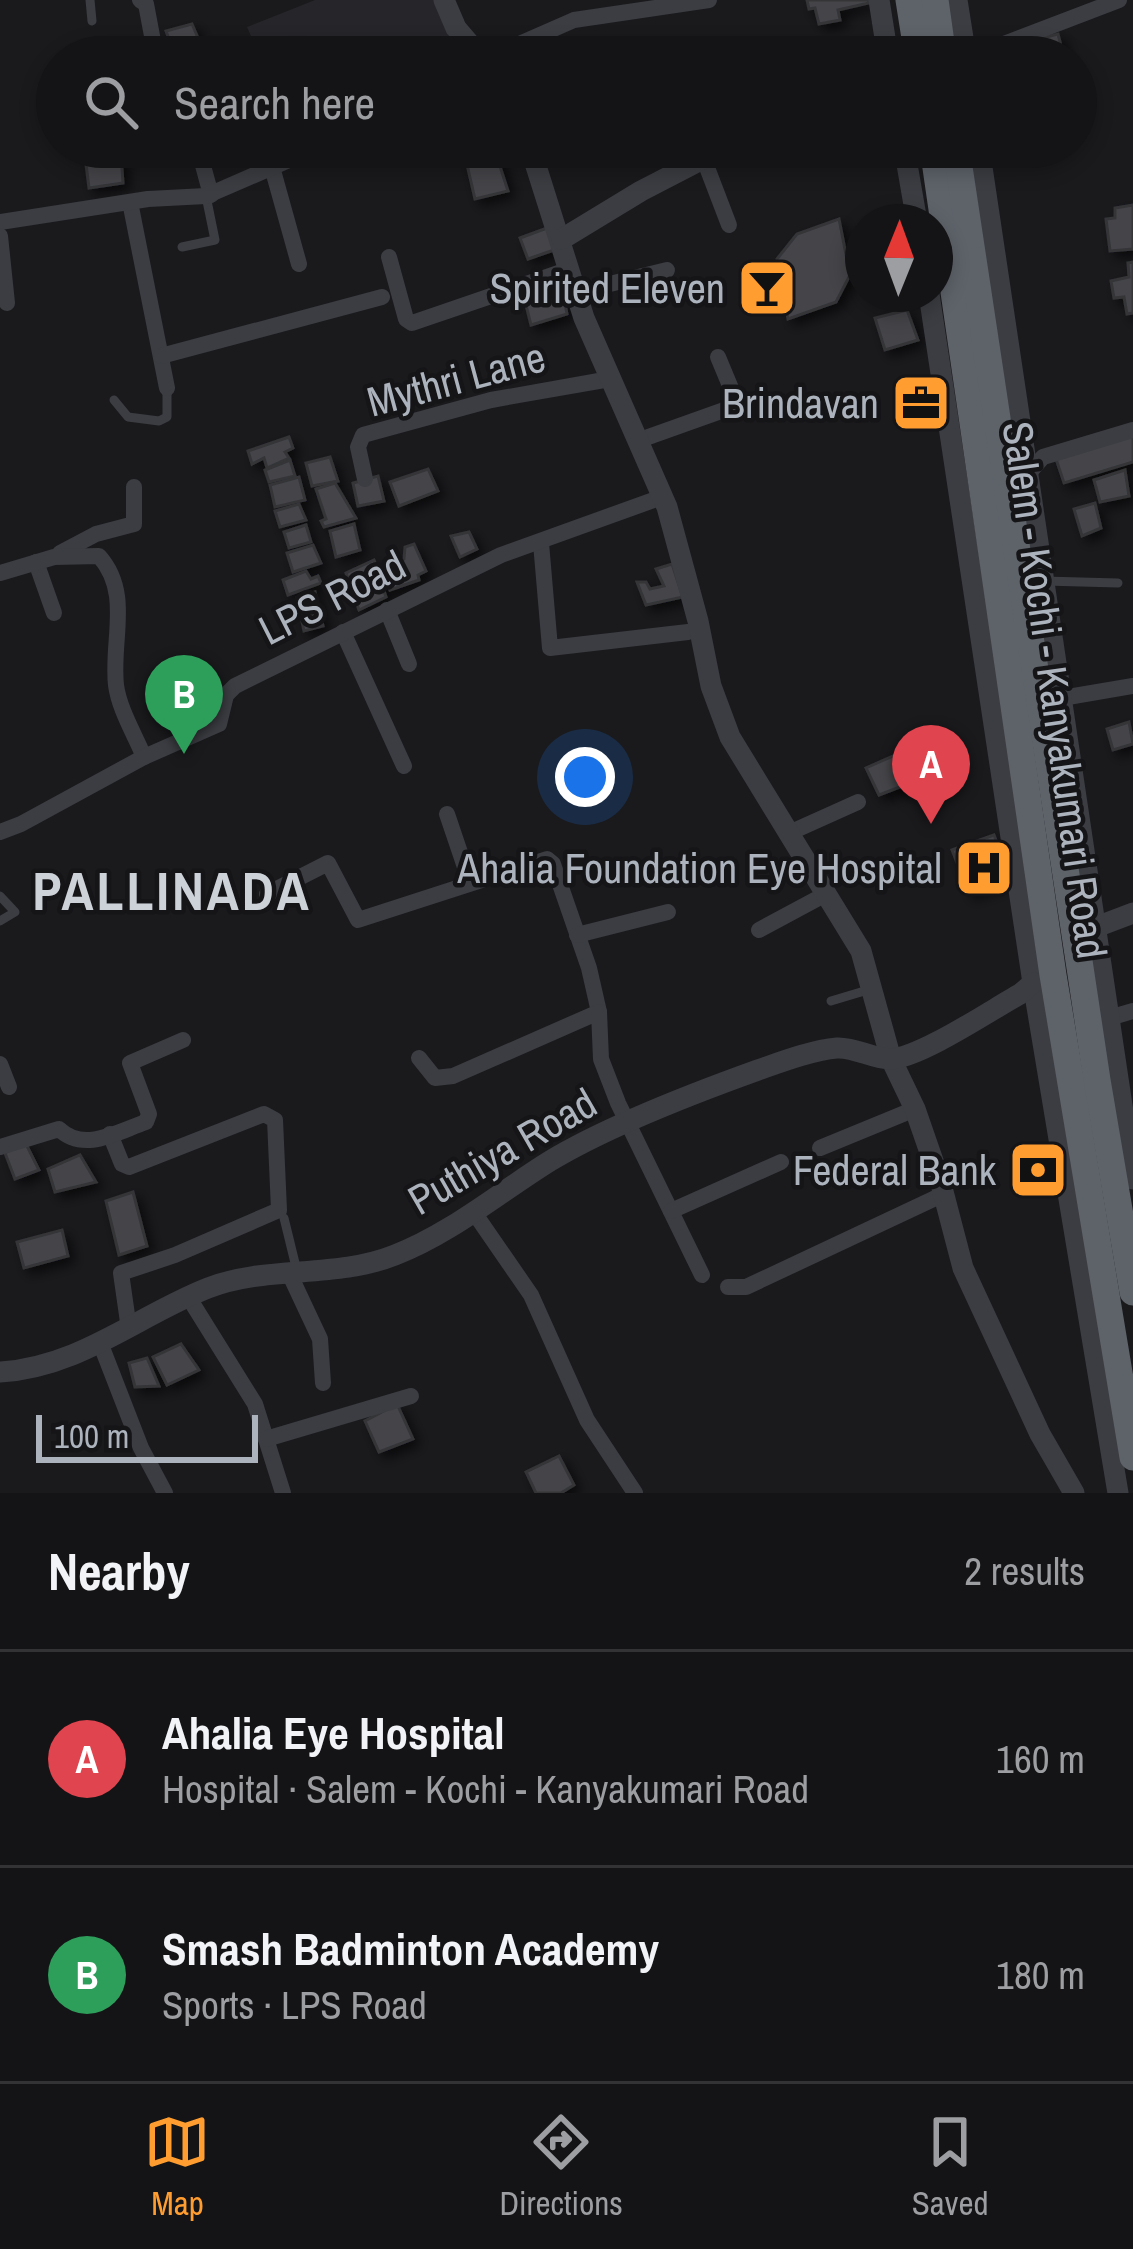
<!DOCTYPE html>
<meta charset="utf-8">
<style>
body{margin:0;font-family:"Archivo Narrow",sans-serif;background:#1d1d1f;color:#f1f3f6}
.compass{position:absolute;left:845px;top:204px;width:108px;height:108px;border-radius:50%;background:#141416;box-shadow:0 6px 18px #0003;rotate:1deg}
.scale{position:absolute;left:36px;bottom:30px;width:222px;box-sizing:border-box;padding-left:12px;border:6px solid #acb3bd;border-top:0;font-size:33px;line-height:42px;white-space:nowrap;color:#acb3bd;-webkit-text-stroke:9px #151518;paint-order:stroke}
.you{position:absolute;left:585px;top:777px;width:42px;height:42px;margin:-30px;border:9px solid #fff;border-radius:50%;background:#1a73e8;box-shadow:0 0 0 18px #1a73e833}
.badge{display:grid;place-items:center;width:78px;height:78px;border-radius:50%;background:#ff9d30;color:#fff;font-size:39px;font-weight:700}
.pin{position:absolute;translate:-50% -99px;filter:drop-shadow(0 3px 6px #0008)}
.pin::after{content:'';position:absolute;top:63px;width:42px;height:36px;background:inherit;clip-path:polygon(0 0,100% 0,50% 100%)}
.list{margin:0;padding:0;list-style:none}
h2{display:flex;justify-content:space-between;align-items:center;height:156px;margin:0;padding:0 48px;font-size:51px}
h2 small{font-size:39px;font-weight:400;color:#9d9ea1}
.list li{display:grid;grid-template-columns:78px 1fr auto;gap:36px;align-items:center;box-sizing:border-box;height:216px;padding:0 48px;border-top:3px solid #333335}
.list b{display:block;font-size:45px;white-space:nowrap}
.list p{margin:0;font-size:39px;white-space:nowrap;color:#9d9ea1}
.list em{font-size:39px;font-style:normal;color:#9d9ea1}
.icon{flex:none;width:66px;height:66px;fill:none;stroke:currentColor;stroke-width:2;stroke-linecap:round;stroke-linejoin:round}
.map{position:relative;flex:none;width:1133px;height:1493px;overflow:hidden}
.search{position:absolute;background:#141416;box-shadow:0 6px 18px #0003;left:36px;right:36px;top:36px;height:132px;display:flex;align-items:center;gap:30px;box-sizing:border-box;padding:0 42px;border-radius:66px;color:#9d9ea1;font-size:45px}
.sheet{height:588px;background:#141416}
nav{display:flex;justify-content:space-around;align-items:center;box-sizing:border-box;height:168px;border-top:3px solid #333335;background:#141416;font-size:33px;color:#9d9ea1}
nav a{display:grid;justify-items:center;gap:6px}
nav .on{color:#ff9d30}
.map>svg:first-child{display:block}
.built{fill:#26262a}
.building{fill:#44454a;stroke:#343539;stroke-width:3;filter:url(#shadow)}
.lines{fill:none;stroke-linecap:round;stroke-linejoin:round}
.service{stroke:#3b3d42;stroke-width:9}
.minor{stroke:#3b3d42;stroke-width:16}
.tertiary{stroke:#3b3d42;stroke-width:21}
.trunk{stroke:#5e636a;stroke-width:27}
.labels{text-anchor:middle;dominant-baseline:central;stroke-width:9;stroke-linejoin:round;paint-order:stroke}
.poi-label{font-size:42px;fill:#acb3bd;stroke:#151518;text-anchor:end}
.street-label{font-size:42px;fill:#acb3bd;stroke:#151518}
.district-label{font-size:54px;font-weight:bold;letter-spacing:3px;fill:#cdd2d9;stroke:#151518}
</style>
<div class="map">
<svg width="1133" height="1493" viewBox="0 0 1133 1493">
<defs>
<filter id="shadow"><feDropShadow dx="6" dy="6" stdDeviation="6" flood-color="#0009"/></filter>
</defs>
<rect width="100%" height="100%" fill="#1a1a1d"/>
<path class="built" d="M315 0H437L478 57H260L247 27Z"/>
<g class="building">
<path d="M807 0H868L869 3 838 10 840 20 819 24 815 8 809 9Z"/>
<path d="M192 24 198 38 194 44 199 57H163V54L173 50 166 31Z"/>
<path d="M1058 34 1064 57H1009L1006 47Z"/>
<path d="M299 40 307 57H264L263 53 280 42Z"/>
<path d="M494 148 508 191 475 199 465 156Z"/>
<path d="M121 153 123 183 89 188 85 156Z"/>
<path d="M1133 205V249L1110 251 1106 219 1115 218V208Z"/>
<path d="M839 219 850 275 836 302 788 319 777 259 797 234Z"/>
<path d="M547 228 554 250 528 259 520 238Z"/>
<path d="M1133 262V313L1127 314 1124 297 1114 298 1111 281 1129 277 1128 263Z"/>
<path d="M544 285 547 302 564 298 567 314 531 325 522 289Z"/>
<path d="M907 310 918 340 885 350 875 318Z"/>
<path d="M1133 433V462L1064 483 1055 456Z"/>
<path d="M289 437 293 448 285 452 289 458 267 468 264 458 252 464 248 451Z"/>
<path d="M330 457 338 481 312 486 306 463Z"/>
<path d="M290 460 295 476 269 482 265 470Z"/>
<path d="M428 469 438 491 399 506 390 482Z"/>
<path d="M1125 470 1129 496 1100 502 1094 480Z"/>
<path d="M378 476 384 501 358 506 353 483Z"/>
<path d="M299 477 305 500 275 507 270 485Z"/>
<path d="M335 483 356 518 324 527 321 521 326 519 316 489Z"/>
<path d="M1095 503 1101 528 1082 536 1074 509Z"/>
<path d="M299 504 306 520 280 527 275 511Z"/>
<path d="M354 524 360 550 336 557 330 531Z"/>
<path d="M306 525 311 542 289 548 284 532Z"/>
<path d="M469 532 477 549 460 557 451 536Z"/>
<path d="M414 544 426 571 418 575 419 580 390 590 381 568 404 559 405 547Z"/>
<path d="M313 545 321 563 293 572 287 553Z"/>
<path d="M374 560 386 597 359 610 346 573Z"/>
<path d="M672 564 683 597 646 605 637 582H646L650 589 664 586 656 569Z"/>
<path d="M306 571 311 579 318 576 321 583 288 595 283 580Z"/>
<path d="M315 592 323 626 304 631 297 598Z"/>
<path d="M1129 722 1133 744 1113 750 1107 729Z"/>
<path d="M934 738 952 767 879 795 866 768Z"/>
<path d="M994 835 1011 878 969 893 952 850Z"/>
<path d="M25 1142 39 1170 15 1179 5 1153Z"/>
<path d="M80 1155 96 1182 55 1192 48 1169Z"/>
<path d="M133 1192 147 1246 119 1255 106 1201Z"/>
<path d="M62 1230 68 1256 24 1268 17 1242Z"/>
<path d="M181 1344 199 1370 167 1385 153 1357Z"/>
<path d="M147 1358 159 1386 135 1387 129 1363Z"/>
<path d="M397 1404 413 1439 379 1452 365 1421Z"/>
<path d="M559 1456 574 1485 561 1493H536L526 1472Z"/>
</g>
<g class="lines">
<g class="service">
<path d="M90 0 92 21"/>
<path d="M182 247 215 240 206 196"/>
<path d="M114 400 128 417 159 421 167 417V388"/>
<path d="M1044 581 1118 583"/>
<path d="M0 896 15 912 0 921"/>
<path d="M831 1001 871 989"/>
<path d="M284 1218 297 1271"/>
</g>
<g class="minor">
<path d="M140 0 146 4 156 57"/>
<path d="M490 57 574 20 709 0"/>
<path d="M970 57 1119 0"/>
<path d="M198 147 211 195"/>
<path d="M703 157 729 225"/>
<path d="M272 167 299 264"/>
<path d="M130 202 167 388"/>
<path d="M0 222 148 199 206 196 319 147"/>
<path d="M0 236 7 303"/>
<path d="M389 257 406 319 412 323 570 269"/>
<path d="M577 292 667 270"/>
<path d="M161 356 382 297"/>
<path d="M637 441 738 405 718 357"/>
<path d="M1028 474 1043 457 1133 430"/>
<path d="M365 479 358 447 363 435 491 400 610 379"/>
<path d="M541 543 550 648 688 632"/>
<path d="M60 553 96 534 134 524V487"/>
<path d="M36 562 54 613"/>
<path d="M0 573 54 557 99 556C132 593 111 640 116 685 119 709 135 735 144 757"/>
<path d="M387 610 409 664"/>
<path d="M343 632 404 766"/>
<path d="M1062 698 1133 686"/>
<path d="M447 814 470 882"/>
<path d="M0 832 21 824 144 757 219 724 226 695 235 686 501 555 662 497"/>
<path d="M789 833 858 802"/>
<path d="M267 894 328 863 358 920 547 859 553 864 589 968 599 1012"/>
<path d="M759 930 826 894"/>
<path d="M577 935 668 912"/>
<path d="M1109 1018 1133 1011"/>
<path d="M419 1058 435 1078 453 1076 599 1012 601 1059 618 1103 702 1275"/>
<path d="M0 1064 9 1087"/>
<path d="M110 1134 122 1164 129 1167 264 1114 275 1120 279 1210 175 1255 121 1273 129 1329"/>
<path d="M0 1147 59 1129C84 1153 117 1132 146 1122L149 1114 130 1063 183 1040"/>
<path d="M820 1148 915 1109"/>
<path d="M473 1211 531 1295 587 1420 635 1493"/>
<path d="M671 1211 781 1162"/>
<path d="M290 1275 320 1339 323 1383"/>
<path d="M728 1287H746L944 1194"/>
<path d="M189 1298 255 1404 283 1493"/>
<path d="M101 1345 141 1448 165 1493"/>
<path d="M266 1439 411 1396"/>
</g>
<g class="tertiary">
<path d="M444 0 456 28 481 57"/>
<path d="M879 0 888 57"/>
<path d="M957 0 966 57"/>
<path d="M530 147 584 318 667 507 698 621 711 686 730 737 861 951 891 1059 915 1109 941 1184 963 1268 1040 1434 1074 1493"/>
<path d="M904 147 917 222"/>
<path d="M979 147 1133 1179"/>
<path d="M562 239 641 191 726 147"/>
<path d="M929 294 1033 983 1118 1493"/>
<path d="M1083 932 1133 913"/>
<path d="M0 1372C80 1367 137 1316 208 1288 267 1265 335 1279 395 1255 450 1234 500 1192 550 1161 608 1126 694 1093 758 1070 781 1062 813 1050 837 1048 855 1047 873 1059 890 1059 920 1058 991 1010 1020 994L1033 983"/>
</g>
<g class="trunk">
<path d="M909 0 918 57"/>
<path d="M935 0 943 57"/>
<path d="M933 147 1053 975 1133 1457"/>
<path d="M956 147 1097 1080 1133 1292"/>
</g>
</g>
<defs>
<g id="bar-square" transform="scale(3)"><rect x="-9" y="-9" width="18" height="18" rx="4" fill="#ff9d30" stroke="#151518"/><path d="M-6-5H6L.8 .8V4.5H3.5V6h-7V4.5H-.8V.8Z" fill="#111"/></g>
<g id="office-square" transform="scale(3)"><rect x="-9" y="-9" width="18" height="18" rx="4" fill="#ff9d30" stroke="#151518"/><path d="M-6-3h4V-5.5h4V-3h4V5H-6ZM-1-4.5V-3h2v-1.5ZM-6 0V1H6V0Z" fill="#111"/></g>
<g id="hospital-square" transform="scale(3)"><rect x="-9" y="-9" width="18" height="18" rx="4" fill="#ff9d30" stroke="#151518"/><path d="M-5-5h3v3.5h4V-5h3V5h-3V1.5h-4V5h-3Z" fill="#111"/></g>
<g id="bank-square" transform="scale(3)"><rect x="-9" y="-9" width="18" height="18" rx="4" fill="#ff9d30" stroke="#151518"/><path d="M-6-4H6V4H-6ZM0-2.3a2.3 2.3 0 1 0 0 4.6a2.3 2.3 0 1 0 0-4.6Z" fill="#111"/></g>
</defs>
<g fill-rule="evenodd">
<use href="#bar-square" x="767" y="288"/>
<use href="#office-square" x="921" y="403"/>
<use href="#hospital-square" x="984" y="868"/>
<use href="#bank-square" x="1038" y="1170"/>
</g>
<g class="labels">
<g class="poi-label">
<text x="725" y="288">Spirited Eleven</text>
<text x="879" y="403">Brindavan</text>
<text x="942" y="868">Ahalia Foundation Eye Hospital</text>
<text x="996" y="1170">Federal Bank</text>
</g>
<g class="street-label">
<text transform="translate(456 379) rotate(-15)">Mythri Lane</text>
<text transform="translate(332 597) rotate(-27)">LPS Road</text>
<text transform="translate(1055 690) rotate(82)">Salem - Kochi - Kanyakumari Road</text>
<text transform="translate(502 1151) rotate(-30)">Puthiya Road</text>
</g>
<g class="district-label">
<text x="172" y="890">PALLINADA</text>
</g>
</g>
</svg>
<svg class="compass" viewBox="-18 -18 36 36"><path d="M0-13l5 13h-10z" fill="#e53935"/><path d="M0 13l5-13h-10z" fill="#9d9ea1"/></svg>
<div class="scale">100 m</div>
<div class="you"></div>
<div class="pin badge" style="left:931px;top:824px;background:#e0444e">A</div>
<div class="pin badge" style="left:184px;top:754px;background:#2e9e5b">B</div>
<div class="search"><svg class="icon" aria-label="search" viewBox="0 0 24 24"><circle cx="10" cy="10" r="6"/><path d="M15 15l6 6"/></svg>Search here</div>
</div>
<section class="sheet">
<h2>Nearby<small>2 results</small></h2>
<ul class="list">
<li><span class="badge" style="background:#e0444e">A</span><div><b>Ahalia Eye Hospital</b><p>Hospital · Salem - Kochi - Kanyakumari Road</p></div><em>160 m</em></li>
<li><span class="badge" style="background:#2e9e5b">B</span><div><b>Smash Badminton Academy</b><p>Sports · LPS Road</p></div><em>180 m</em></li>
</ul>
</section>
<nav>
<a class="on"><svg class="icon" aria-label="map" viewBox="0 0 24 24"><path d="M3 6l6-2 6 2 6-2v14l-6 2-6-2-6 2zM9 4v14M15 6v14"/></svg>Map</a>
<a><svg class="icon" aria-label="directions" viewBox="0 0 24 24"><path d="M12 3l9 9-9 9-9-9zM9 14v-3h6M13 9l2 2-2 2"/></svg>Directions</a>
<a><svg class="icon" aria-label="saved" viewBox="0 0 24 24"><path d="M7 4h10v16l-5-4-5 4z"/></svg>Saved</a>
</nav>
